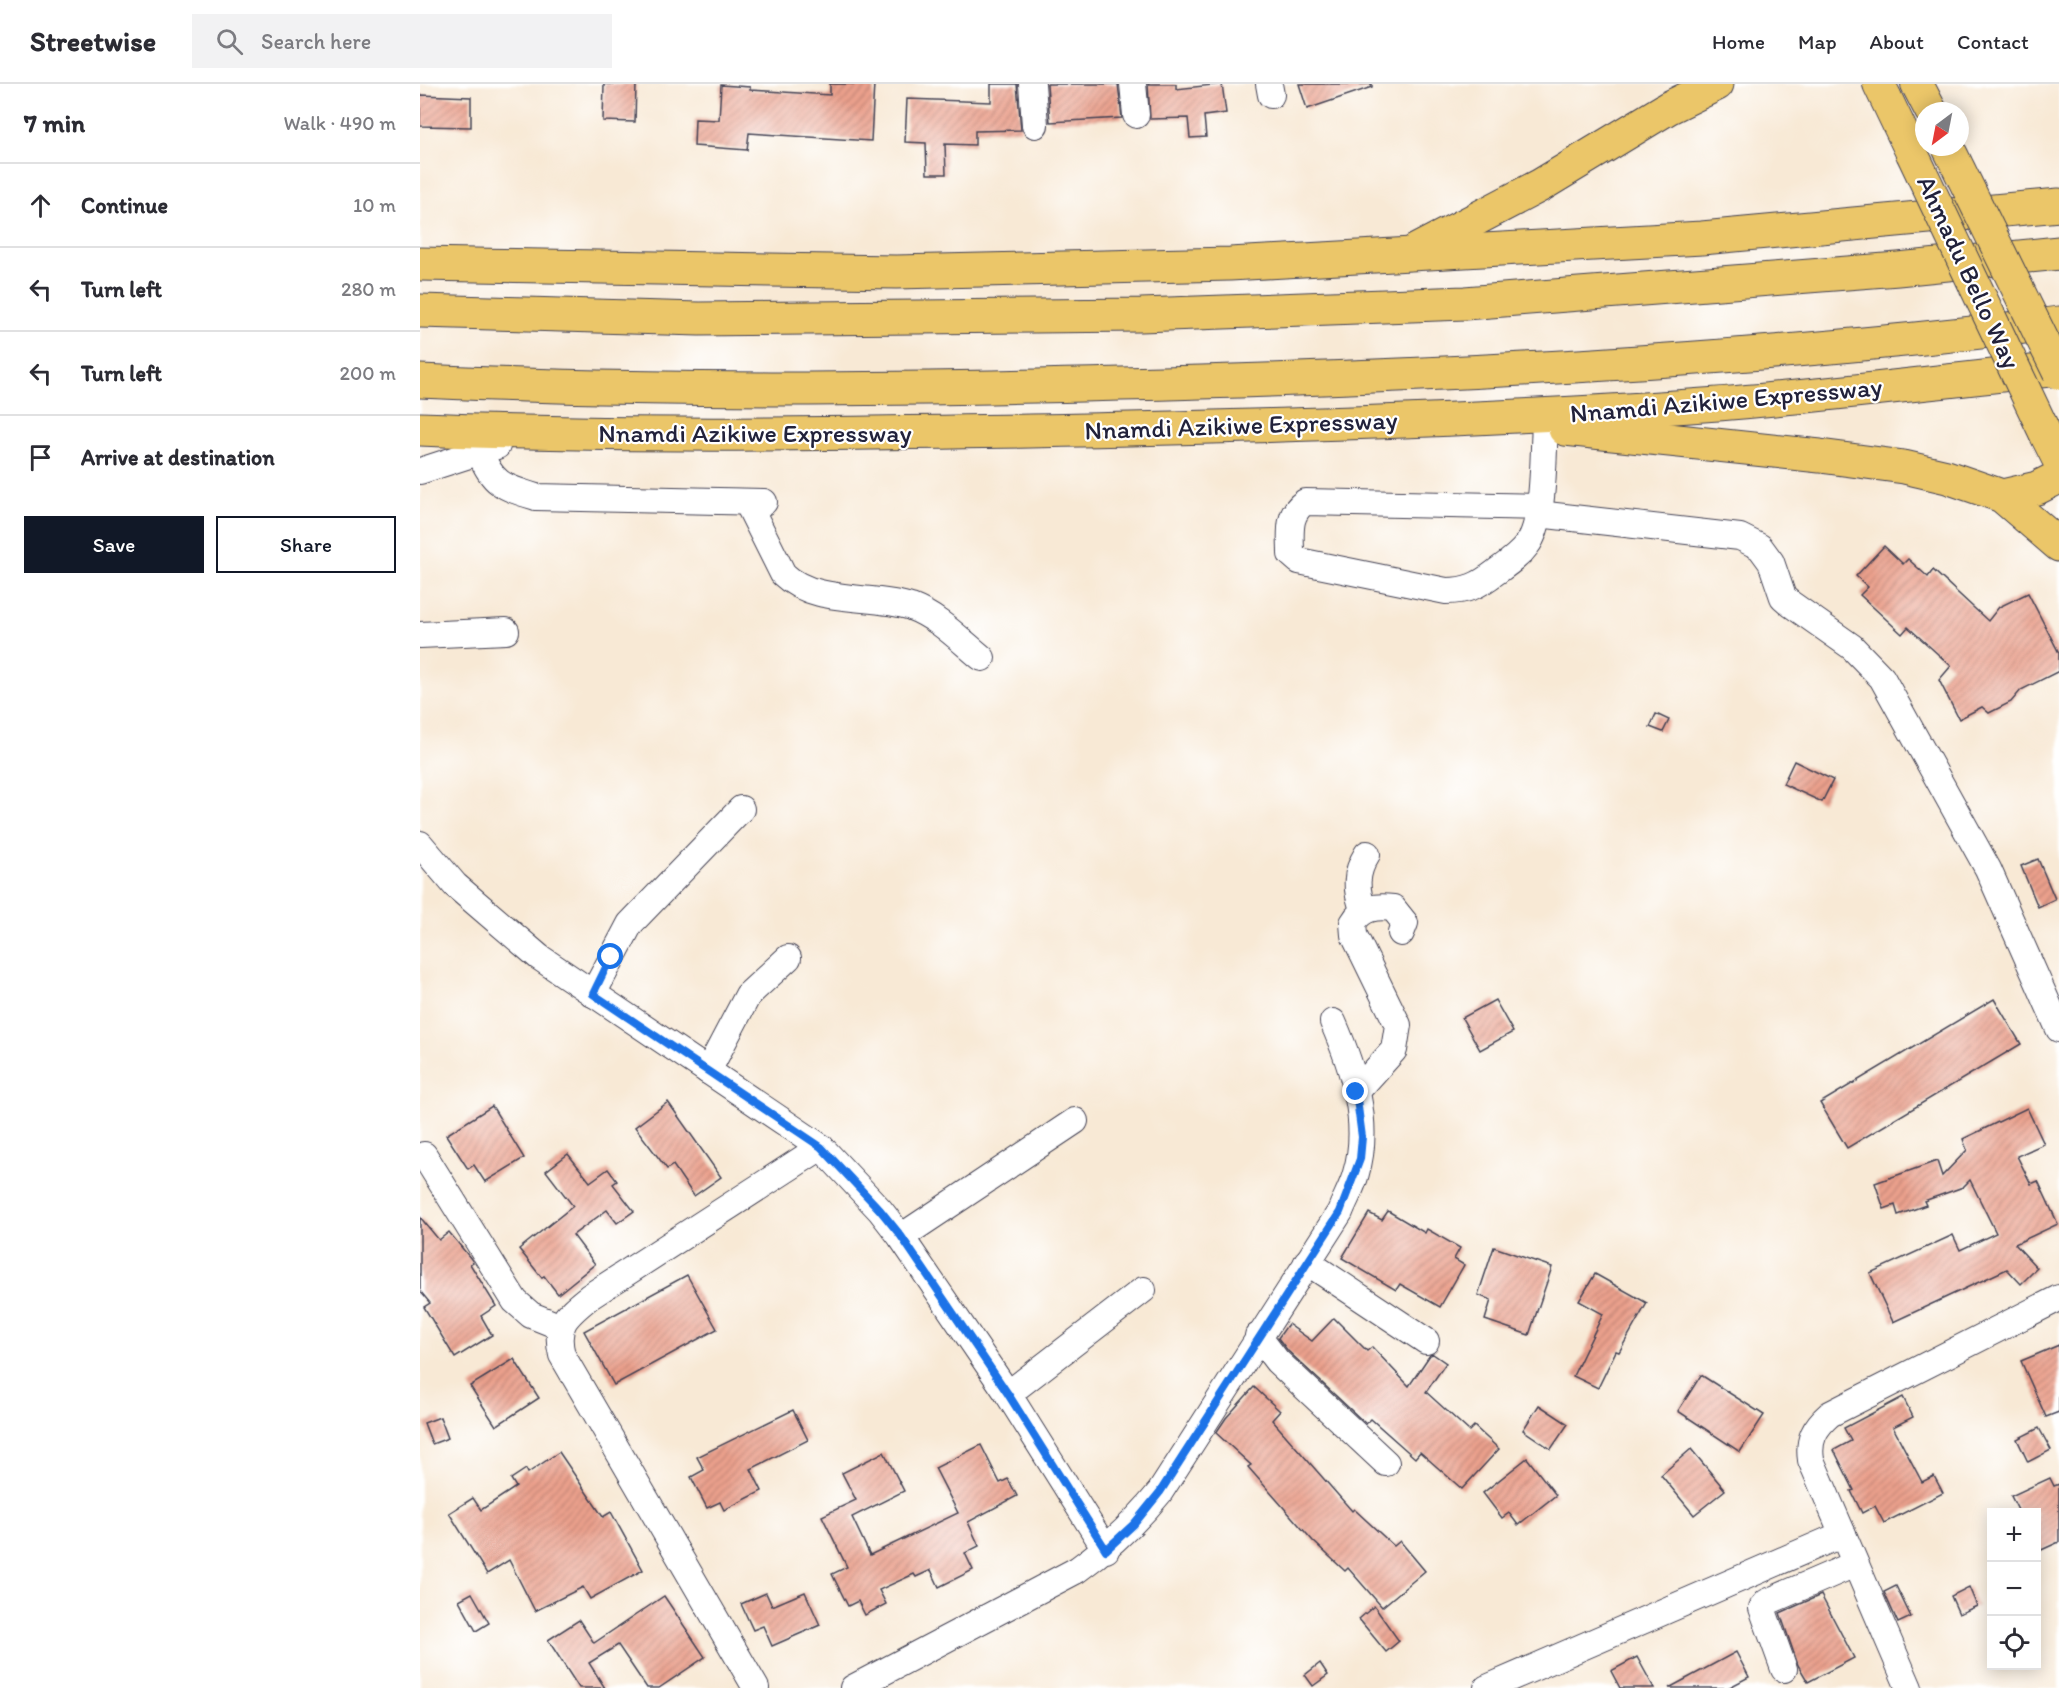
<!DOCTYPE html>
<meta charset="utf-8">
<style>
body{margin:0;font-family:Itim,sans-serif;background:#f2f2f3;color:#2b2b33}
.controls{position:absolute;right:18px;bottom:18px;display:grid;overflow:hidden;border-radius:0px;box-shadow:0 3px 15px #0003}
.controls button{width:54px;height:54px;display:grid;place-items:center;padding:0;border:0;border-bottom:2px solid #e1e1e2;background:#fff;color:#2b2b33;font:30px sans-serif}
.compass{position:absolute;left:1495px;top:18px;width:54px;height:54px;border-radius:50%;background:#fff;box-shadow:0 3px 15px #0003;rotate:212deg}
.stop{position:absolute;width:18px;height:18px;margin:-14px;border:4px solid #1a73e8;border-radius:50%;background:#fff}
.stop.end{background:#1a73e8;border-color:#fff;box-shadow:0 2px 6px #0008}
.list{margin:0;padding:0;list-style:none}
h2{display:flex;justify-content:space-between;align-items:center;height:78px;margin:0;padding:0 24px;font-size:26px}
h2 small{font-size:20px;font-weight:400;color:#7c7c81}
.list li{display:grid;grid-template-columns:39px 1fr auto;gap:18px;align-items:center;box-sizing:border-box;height:84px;padding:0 24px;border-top:2px solid #e1e1e2}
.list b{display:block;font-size:22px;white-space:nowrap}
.list em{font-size:20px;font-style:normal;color:#7c7c81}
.actions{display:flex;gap:12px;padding:18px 24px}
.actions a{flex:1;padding:14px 0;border:2px solid #111827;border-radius:0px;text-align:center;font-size:21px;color:#111827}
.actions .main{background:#111827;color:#fff}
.icon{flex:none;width:33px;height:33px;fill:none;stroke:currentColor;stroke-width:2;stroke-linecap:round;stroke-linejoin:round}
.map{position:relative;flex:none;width:1639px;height:1604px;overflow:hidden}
header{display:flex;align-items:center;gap:36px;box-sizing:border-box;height:84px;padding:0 30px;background:#fff;border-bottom:2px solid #e1e1e2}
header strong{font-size:28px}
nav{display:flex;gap:33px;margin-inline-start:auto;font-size:21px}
.search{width:420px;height:54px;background:#f2f2f3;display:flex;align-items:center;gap:15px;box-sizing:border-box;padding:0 21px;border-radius:0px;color:#7c7c81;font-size:22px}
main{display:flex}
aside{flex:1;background:#fff}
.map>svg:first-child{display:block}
.building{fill:url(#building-hatch)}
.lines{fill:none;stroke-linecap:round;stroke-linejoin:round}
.minor-casing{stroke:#424052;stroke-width:28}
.major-casing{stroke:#424052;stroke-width:34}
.highway-casing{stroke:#424052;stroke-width:35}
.minor{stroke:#fff;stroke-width:26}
.major{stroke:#ebc669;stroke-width:32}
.highway{stroke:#ebc669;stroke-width:33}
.major-bridge-casing{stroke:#424052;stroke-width:34;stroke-linecap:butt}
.major-bridge{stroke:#ebc669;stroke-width:32}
.route{stroke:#1a73e8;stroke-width:8}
.labels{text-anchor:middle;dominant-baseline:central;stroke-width:4.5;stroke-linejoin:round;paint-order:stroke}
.street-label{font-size:26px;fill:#22223b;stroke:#fff}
</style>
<header>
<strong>Streetwise</strong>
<div class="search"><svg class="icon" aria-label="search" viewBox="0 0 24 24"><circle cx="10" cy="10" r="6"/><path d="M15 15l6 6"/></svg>Search here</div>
<nav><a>Home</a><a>Map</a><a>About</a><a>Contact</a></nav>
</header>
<main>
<aside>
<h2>7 min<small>Walk · 490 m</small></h2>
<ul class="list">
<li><svg class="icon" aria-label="ahead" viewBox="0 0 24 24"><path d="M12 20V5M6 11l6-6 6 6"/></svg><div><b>Continue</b></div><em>10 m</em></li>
<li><svg class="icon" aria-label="left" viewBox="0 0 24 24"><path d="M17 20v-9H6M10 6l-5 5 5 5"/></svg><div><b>Turn left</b></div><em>280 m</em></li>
<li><svg class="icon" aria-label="left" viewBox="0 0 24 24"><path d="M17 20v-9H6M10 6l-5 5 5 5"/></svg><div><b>Turn left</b></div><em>200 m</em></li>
<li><svg class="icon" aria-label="arrive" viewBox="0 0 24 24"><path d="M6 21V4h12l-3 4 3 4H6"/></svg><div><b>Arrive at destination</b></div></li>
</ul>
<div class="actions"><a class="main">Save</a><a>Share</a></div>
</aside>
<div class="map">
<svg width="1639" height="1604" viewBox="0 0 1639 1604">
<defs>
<pattern id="building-hatch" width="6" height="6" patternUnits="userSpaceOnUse" patternTransform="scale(1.5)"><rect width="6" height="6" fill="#eba08c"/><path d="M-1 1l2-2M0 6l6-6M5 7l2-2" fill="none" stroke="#be8274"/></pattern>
</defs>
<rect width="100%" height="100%" fill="#fff"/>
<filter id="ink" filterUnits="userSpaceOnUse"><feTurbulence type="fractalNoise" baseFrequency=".0167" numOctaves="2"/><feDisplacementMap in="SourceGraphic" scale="12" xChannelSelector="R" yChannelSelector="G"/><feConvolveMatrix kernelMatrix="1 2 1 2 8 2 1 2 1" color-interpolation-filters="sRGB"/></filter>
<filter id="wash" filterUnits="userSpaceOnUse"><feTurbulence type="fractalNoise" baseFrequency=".008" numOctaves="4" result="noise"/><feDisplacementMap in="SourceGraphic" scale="24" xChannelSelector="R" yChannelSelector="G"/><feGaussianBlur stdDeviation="1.35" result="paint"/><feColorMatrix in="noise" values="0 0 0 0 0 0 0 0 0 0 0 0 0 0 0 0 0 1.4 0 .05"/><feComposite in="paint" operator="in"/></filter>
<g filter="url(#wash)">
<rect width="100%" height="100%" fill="#f8e9d5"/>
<g id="blocks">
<g class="building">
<path d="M184 0H216L215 38 183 37Z"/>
<path d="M410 0H454L451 57 329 49 327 66 274 62 275 35 299 36 301 1 330 3V6L410 11Z"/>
<path d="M571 0H597L601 46 555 47V61L525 60 526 90H507L506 59 485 58 487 15 571 18Z"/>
<path d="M627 0H698L702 34 630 38Z"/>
<path d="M728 0H756V5L802 0 806 29 784 32 786 53 770 54 768 34 730 35Z"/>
<path d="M879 0H952V3L887 25Z"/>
<path d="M0 11 51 13V43L0 42Z"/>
<path d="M1464 462 1483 480 1488 475 1508 493 1513 486 1568 537 1579 523 1608 509 1639 569V587L1601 606 1591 618 1569 629 1562 623 1539 635 1519 596 1531 582 1488 543 1482 550 1440 511 1448 503 1436 492Z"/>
<path d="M1236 630 1249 636 1243 648 1230 643Z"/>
<path d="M1374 677 1413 696 1402 718 1363 700Z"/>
<path d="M1618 775 1635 815 1618 823 1601 782Z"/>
<path d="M1574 915 1601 960 1427 1064 1400 1019Z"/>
<path d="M1075 916 1093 948 1060 966 1042 934Z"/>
<path d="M248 1018 301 1093 274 1112 253 1081 247 1085 215 1043Z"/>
<path d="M72 1022 104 1074 65 1098 54 1081 48 1085 26 1051Z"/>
<path d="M1607 1024 1624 1060 1597 1072 1611 1100 1618 1097 1638 1140 1595 1160 1617 1184 1601 1200 1587 1185 1473 1238 1450 1189 1533 1151 1540 1166 1576 1149 1550 1096 1543 1103 1504 1117 1506 1121 1478 1131 1475 1121 1464 1125 1455 1099 1517 1077 1522 1092 1547 1066 1543 1055Z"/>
<path d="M148 1070 170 1098 188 1085 197 1097 193 1100 214 1127 197 1139 187 1126 153 1151 175 1180 138 1210 124 1192 122 1194 99 1165 153 1122 126 1087Z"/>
<path d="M968 1127 1005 1149 1007 1145 1040 1164 1034 1175 1044 1181 1020 1223 980 1200 976 1206 922 1174 949 1129 962 1136Z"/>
<path d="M0 1133 19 1156 29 1148 51 1175 53 1178 50 1180 76 1222 61 1232 72 1251 35 1274 4 1223 10 1219 0 1207Z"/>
<path d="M1074 1163 1132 1183 1109 1251 1065 1236 1071 1216 1058 1211Z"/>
<path d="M1175 1190 1227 1219 1199 1268 1196 1267 1178 1304 1153 1292 1183 1230 1159 1217Z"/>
<path d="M267 1191 297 1245 194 1301 164 1247Z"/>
<path d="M914 1234 947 1267 952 1263 989 1302 1010 1271 1013 1270 1026 1279 1006 1308 1049 1347 1054 1342 1079 1365 1042 1405 1000 1368 995 1374 951 1335 946 1340 868 1267 858 1254 868 1240 892 1257Z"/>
<path d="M1639 1261V1328L1626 1333 1601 1277Z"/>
<path d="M94 1275 119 1314 76 1342 50 1302Z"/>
<path d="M1281 1291 1344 1331 1320 1368 1258 1327Z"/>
<path d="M834 1303 860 1327 852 1336 932 1427 934 1425 974 1462 980 1457 1005 1487 962 1523 928 1484 925 1487 893 1457 828 1383 831 1381 796 1349 806 1334Z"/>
<path d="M1483 1313 1493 1333 1473 1343 1502 1398 1514 1392 1523 1409 1464 1439 1455 1422 1442 1429 1431 1407 1434 1406 1414 1366 1431 1357 1424 1344Z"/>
<path d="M1119 1321 1148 1340 1131 1365 1103 1346Z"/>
<path d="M373 1326 388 1356 331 1385 342 1407 304 1426 300 1418 287 1424 271 1393 284 1386 277 1373Z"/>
<path d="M20 1333 28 1354 12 1360 4 1339Z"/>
<path d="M1619 1344 1631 1366 1608 1378 1597 1355Z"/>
<path d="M561 1361 580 1399 588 1395 597 1412 548 1438 559 1462 545 1469 553 1486 519 1503 511 1486 496 1493 494 1490 459 1506 466 1520 445 1531 438 1517 428 1522 412 1490 427 1483 402 1432 436 1416 422 1389 464 1368 484 1407 432 1433 450 1471 538 1429 515 1384Z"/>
<path d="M1271 1365 1305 1406 1274 1431 1241 1391Z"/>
<path d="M139 1368 183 1433 191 1428 223 1486 170 1515 163 1503 115 1527 89 1476 67 1490 29 1429 53 1414 61 1426 96 1403 91 1395 106 1385 108 1389Z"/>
<path d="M1107 1374 1136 1411 1098 1441 1089 1429 1082 1434 1063 1409Z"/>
<path d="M1630 1394 1634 1402 1639 1400V1458L1617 1468V1428H1599L1591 1412Z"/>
<path d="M1476 1502 1491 1533 1478 1539 1464 1508Z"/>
<path d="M1549 1503 1557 1522 1539 1530 1531 1512Z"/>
<path d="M385 1508 400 1541 352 1562 343 1542 333 1546 321 1520 346 1509 352 1522Z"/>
<path d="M52 1509 69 1539 56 1547 39 1516Z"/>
<path d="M1401 1511 1434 1574 1388 1598 1378 1581 1360 1529Z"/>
<path d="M244 1512 285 1573 239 1604H227L198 1561 169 1579 185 1604H159L128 1556 159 1536 174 1559Z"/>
<path d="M954 1522 979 1557 966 1568 939 1535Z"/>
<path d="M1316 1568 1329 1593 1308 1604H1249Z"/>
<path d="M1217 1573 1234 1604H1200L1191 1587Z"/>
<path d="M900 1579 908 1591 893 1602 885 1591Z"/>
</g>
</g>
</g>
<g filter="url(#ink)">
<use href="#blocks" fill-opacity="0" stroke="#424052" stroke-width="1.5"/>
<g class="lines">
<g class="minor-casing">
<g id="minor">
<path d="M612 0 615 41"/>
<path d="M713 0 716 31"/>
<path d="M849 0 851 11"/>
<path d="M60 368C72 400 83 403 116 413L344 418"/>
<path d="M0 387 77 362"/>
<path d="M327 418 363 490C395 521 451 510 491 523 518 533 540 556 562 574"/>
<path d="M1119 423 885 418C867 430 871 450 871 470L879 477 1026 507C1048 507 1059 501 1076 488 1087 480 1099 472 1107 461 1125 439 1123 369 1125 339"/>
<path d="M1118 430 1320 453 1340 463 1351 478 1363 513 1371 520 1432 563 1462 594 1568 785 1639 945"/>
<path d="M0 551 86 547"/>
<path d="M0 760 35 801 119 873 401 1063 460 1126 481 1153 588 1310 686 1466"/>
<path d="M944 827C935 806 935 789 947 770"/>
<path d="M173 910 210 840 321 725"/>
<path d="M288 987 328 911 368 874"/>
<path d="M936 1008 974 966 978 941 934 851 933 839C942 823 957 822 973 824L985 839 981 849"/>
<path d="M4 1071 95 1217 111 1231 141 1243"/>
<path d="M481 1153 655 1037"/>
<path d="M887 1178 1006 1257"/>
<path d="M838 1252 857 1277 966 1379"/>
<path d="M588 1310 723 1206"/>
<path d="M1364 1585 1342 1524 1347 1518 1435 1480"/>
<path d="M336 1604 142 1271C134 1240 147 1231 169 1213L401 1063"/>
<path d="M433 1604 657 1486C689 1463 715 1439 740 1408L920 1128C925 1115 933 1102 936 1089 951 1039 933 984 913 938"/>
<path d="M1067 1604 1423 1450"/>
<path d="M1489 1604 1391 1376C1388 1356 1394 1344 1410 1330L1639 1214"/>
</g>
</g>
<g class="major-casing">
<g id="major">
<path d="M1459 0 1492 69"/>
<path d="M1497 0 1511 27"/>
<path d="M1626 351 1639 377"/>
</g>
</g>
<g class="highway-casing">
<g id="highway">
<path d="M997 166 1121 101 1248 24 1297 0"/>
<path d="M0 180 476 188 810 180 1282 154 1639 121"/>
<path d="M0 227 279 235 721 231 1045 219 1478 185 1639 169"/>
<path d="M0 297C233 308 468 306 701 300 1014 293 1328 277 1639 239"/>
<path d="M0 345C203 353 407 350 610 347 830 343 1050 337 1270 322 1393 314 1516 297 1639 285"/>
<path d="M1145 345 1400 372 1484 383 1527 393 1582 412 1639 461"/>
<path d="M1582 412 1617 404 1639 393"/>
</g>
</g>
<use href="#minor" class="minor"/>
<use href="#major" class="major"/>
<use href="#highway" class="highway"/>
<g class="major-bridge-casing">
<g id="major-bridge">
<path d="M1528 63 1639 289"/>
<path d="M1492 69 1626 351"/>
</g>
</g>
<use href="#major-bridge" class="major-bridge"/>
</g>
</g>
<g class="lines" filter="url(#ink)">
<path class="route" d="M191 873 173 910 401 1063 460 1126 481 1152 588 1310 686 1466 714 1440 740 1408 920 1128 940 1075 942 1053 936 1008"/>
</g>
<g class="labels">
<g class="street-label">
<text transform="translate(1549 188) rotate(65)">Ahmadu Bello Way</text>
<text transform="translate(1306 316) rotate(-5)">Nnamdi Azikiwe Expressway</text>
<text transform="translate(821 341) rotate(-2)">Nnamdi Azikiwe Expressway</text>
<text x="335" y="349">Nnamdi Azikiwe Expressway</text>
</g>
</g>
</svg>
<div class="controls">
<button>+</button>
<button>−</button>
<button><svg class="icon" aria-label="locate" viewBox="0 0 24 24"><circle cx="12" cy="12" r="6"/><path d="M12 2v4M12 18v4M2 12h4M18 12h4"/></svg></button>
</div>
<svg class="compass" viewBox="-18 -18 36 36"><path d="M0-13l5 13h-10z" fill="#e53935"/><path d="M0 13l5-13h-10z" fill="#7c7c81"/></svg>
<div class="stop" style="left:191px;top:873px"></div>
<div class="stop end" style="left:936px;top:1008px"></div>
</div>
</main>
